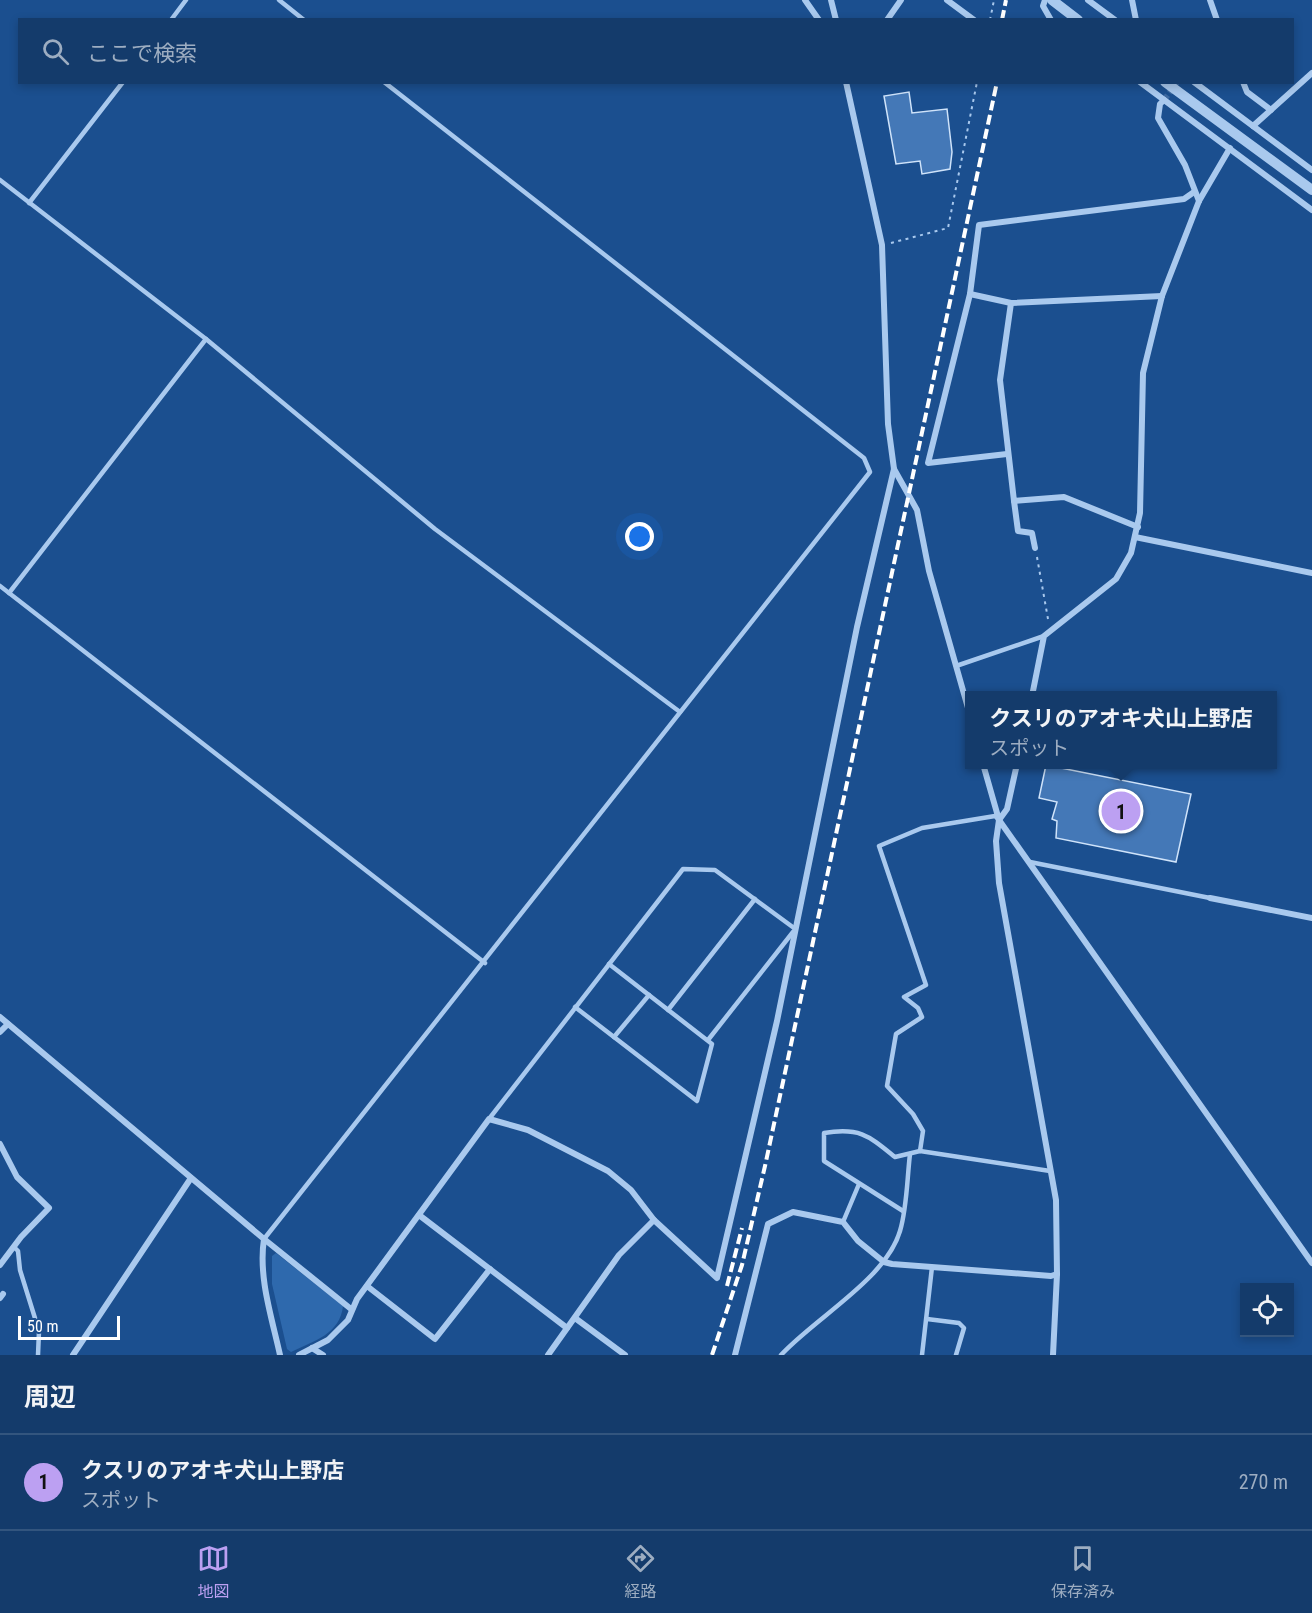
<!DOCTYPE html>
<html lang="ja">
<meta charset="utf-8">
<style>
body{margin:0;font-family:"Roboto Condensed","Noto Sans JP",sans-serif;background:#1d4271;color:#f1f3f6}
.controls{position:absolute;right:18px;bottom:18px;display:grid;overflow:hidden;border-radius:0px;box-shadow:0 3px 9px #0003}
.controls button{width:54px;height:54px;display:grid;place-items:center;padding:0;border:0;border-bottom:2px solid #33557e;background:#143b6b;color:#f1f3f6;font:30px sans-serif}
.scale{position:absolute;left:18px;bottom:15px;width:102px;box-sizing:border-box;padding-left:6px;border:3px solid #fff;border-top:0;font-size:16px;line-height:21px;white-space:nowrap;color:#fff;-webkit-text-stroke:4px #1b4f8f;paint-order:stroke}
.you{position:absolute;left:640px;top:537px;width:21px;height:21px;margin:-15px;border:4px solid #fff;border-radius:50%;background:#1a73e8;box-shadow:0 0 0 9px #1a73e833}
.badge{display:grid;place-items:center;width:39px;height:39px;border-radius:50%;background:#bca0f2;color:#111;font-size:20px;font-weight:700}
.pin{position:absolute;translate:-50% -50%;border:3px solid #fff;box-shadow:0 2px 6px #0006}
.popup{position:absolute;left:965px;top:691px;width:312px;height:78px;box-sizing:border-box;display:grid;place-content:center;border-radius:0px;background:#143b6b;filter:drop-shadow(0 2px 4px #0005);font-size:20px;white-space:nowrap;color:#9dadc1}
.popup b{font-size:22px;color:#f1f3f6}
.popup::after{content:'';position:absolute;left:50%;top:100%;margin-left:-12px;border:12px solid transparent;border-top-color:#143b6b}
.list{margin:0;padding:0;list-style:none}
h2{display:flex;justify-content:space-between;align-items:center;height:78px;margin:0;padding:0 24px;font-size:26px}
h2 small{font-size:20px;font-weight:400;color:#9dadc1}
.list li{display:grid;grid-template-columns:39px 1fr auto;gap:18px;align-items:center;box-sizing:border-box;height:96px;padding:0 24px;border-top:2px solid #33557e}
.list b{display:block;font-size:22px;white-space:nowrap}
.list p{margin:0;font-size:20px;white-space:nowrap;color:#9dadc1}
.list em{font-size:20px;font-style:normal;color:#9dadc1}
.icon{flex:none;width:33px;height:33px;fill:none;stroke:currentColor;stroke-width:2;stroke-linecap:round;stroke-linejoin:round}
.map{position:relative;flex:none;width:1312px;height:1355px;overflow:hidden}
.search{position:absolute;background:#143b6b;box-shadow:0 3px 9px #0003;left:18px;right:18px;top:18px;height:66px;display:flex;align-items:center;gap:15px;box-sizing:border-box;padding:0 21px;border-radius:0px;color:#9dadc1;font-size:22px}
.sheet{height:174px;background:#143b6b}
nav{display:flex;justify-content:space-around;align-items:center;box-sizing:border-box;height:84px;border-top:2px solid #33557e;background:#143b6b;font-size:16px;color:#9dadc1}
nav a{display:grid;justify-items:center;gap:3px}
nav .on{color:#bca0f2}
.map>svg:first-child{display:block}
.green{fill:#2e69ad}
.building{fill:#4478b7;stroke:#cfe3fa;stroke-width:1.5}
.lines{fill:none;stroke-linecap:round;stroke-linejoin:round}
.minor-tunnel{stroke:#3d69a0;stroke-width:6;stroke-dasharray:6 3;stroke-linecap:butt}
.path{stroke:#a9c9ee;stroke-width:2;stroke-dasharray:3 4.5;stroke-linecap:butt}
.service{stroke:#a9c9ee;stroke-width:4.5}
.minor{stroke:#a9c9ee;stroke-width:6}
.tertiary{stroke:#a9c9ee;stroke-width:10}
.rail{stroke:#fff;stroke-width:4;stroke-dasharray:10 4.5;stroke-linecap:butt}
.tertiary-bridge{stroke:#a9c9ee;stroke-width:10}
</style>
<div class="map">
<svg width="1312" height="1355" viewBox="0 0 1312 1355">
<rect width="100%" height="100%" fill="#1b4f8f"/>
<path class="green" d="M276 1253 343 1306C340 1334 314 1341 291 1352L287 1349 272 1284V1256Z"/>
<g class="building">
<path d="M909 92 912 113 947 109 952 152 950 169 922 174 920 161 896 164 884 96Z"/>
<path d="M1046 765 1191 794 1176 862 1056 838 1057 821 1052 819 1057 802 1039 798Z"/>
</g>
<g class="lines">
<path class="minor-tunnel" d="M1164 100 1177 82"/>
<g class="path">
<path d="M990 20 994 0"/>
<path d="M891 243 948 228 977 82"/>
<path d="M1037 557 1048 619"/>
</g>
<g class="service">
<path d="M279 0 304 20"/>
<path d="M171 20 186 0"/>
<path d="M0 180 206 339 435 529 680 712"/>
<path d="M29 203 123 82"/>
<path d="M0 586 485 963"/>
<path d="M9 593 206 339"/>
<path d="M956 666 1044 636"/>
<path d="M1030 862 1210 898"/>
<path d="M575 1007 697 1101 712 1044 609 964"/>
<path d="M668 1010 755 899"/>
<path d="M614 1037 649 995"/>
<path d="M708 1040 793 932"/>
<path d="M489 1119 683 869 715 870 794 928"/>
<path d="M920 1151 923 1131 913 1114 887 1086 896 1034 922 1017 918 1008 904 997 926 985 879 846 922 828 995 816 999 820"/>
<path d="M903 1211 824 1161V1133C860 1127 869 1136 895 1157L920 1151 1050 1171"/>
<path d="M843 1222 859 1184"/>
<path d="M264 1239 870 472 864 458 384 82"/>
<path d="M14 1247 18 1251 20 1270 39 1331 38 1355"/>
<path d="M927 1319 959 1323 964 1328 956 1355"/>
<path d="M781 1355C815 1318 886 1279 900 1231 907 1208 907 1179 910 1154"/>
<path d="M922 1355 932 1267"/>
</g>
<g class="minor">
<path d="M805 0 819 20"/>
<path d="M831 0 836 20"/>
<path d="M947 0 974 20"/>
<path d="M1045 0 1043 6 1051 20"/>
<path d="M1088 0 1115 20"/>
<path d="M1132 0 1136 20"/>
<path d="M1210 0 1217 20"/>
<path d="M887 20 901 0"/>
<path d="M1140 82 1312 210"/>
<path d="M1194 82 1312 170"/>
<path d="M1243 82 1247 92 1271 110"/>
<path d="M1164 100 1160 104 1158 118 1185 165 1199 201"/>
<path d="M1253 126 1312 73"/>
<path d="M970 294 1011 303 1162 296"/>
<path d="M1011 303 1000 380 1014 501 1064 497 1138 527"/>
<path d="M1007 454 928 463 970 294 979 225 1184 199 1194 192"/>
<path d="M894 469 917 510 929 571 970 715"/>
<path d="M1014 501 1018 531 1032 533 1035 548"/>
<path d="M1135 537 1312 573"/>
<path d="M1032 696 1044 636 1116 579 1131 553 1140 513 1143 373 1162 296 1199 201 1230 148"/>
<path d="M983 764 999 820 996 841 999 883 1056 1200 1057 1274 1053 1355"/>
<path d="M999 820 1312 1263"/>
<path d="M999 820 1007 809 1017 764"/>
<path d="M1210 898 1312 918"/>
<path d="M0 1017 264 1239C258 1277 272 1318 280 1355"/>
<path d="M0 1032 8 1024"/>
<path d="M0 1144 17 1177 49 1208 21 1237 0 1265"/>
<path d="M419 1215 567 1328"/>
<path d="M264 1239 351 1309"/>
<path d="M367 1286 435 1339 490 1269"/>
<path d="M0 1298 3 1294"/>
<path d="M575 1318 625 1355"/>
<path d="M312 1348 323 1355"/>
<path d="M73 1355 191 1178"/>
<path d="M299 1355 328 1340 348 1320 357 1299 489 1119 528 1130 608 1171 631 1190 654 1220 717 1278 777 1021 857 627 894 469 888 424 882 245 846 82"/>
<path d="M548 1355 619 1255 654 1220"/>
<path d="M735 1355 768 1224 793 1212 843 1222 858 1241 884 1262 892 1264 1051 1276 1057 1274"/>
</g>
<path class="tertiary" d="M1052 0 1078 20"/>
<g class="rail">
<path d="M1002 20 1006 0"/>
<path d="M727 1286 742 1228"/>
<path d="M712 1355 742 1265 765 1166 997 82"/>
</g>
<path class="tertiary-bridge" d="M1165 82 1312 190"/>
</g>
</svg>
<div class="controls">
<button><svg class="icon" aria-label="locate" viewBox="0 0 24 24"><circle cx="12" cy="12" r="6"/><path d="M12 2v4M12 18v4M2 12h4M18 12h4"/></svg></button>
</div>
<div class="scale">50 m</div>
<div class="you"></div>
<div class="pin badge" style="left:1121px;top:811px">1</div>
<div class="popup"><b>クスリのアオキ犬山上野店</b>スポット</div>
<div class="search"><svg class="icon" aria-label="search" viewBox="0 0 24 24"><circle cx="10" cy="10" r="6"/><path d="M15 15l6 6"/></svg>ここで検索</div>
</div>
<section class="sheet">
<h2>周辺<small></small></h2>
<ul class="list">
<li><span class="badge">1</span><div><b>クスリのアオキ犬山上野店</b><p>スポット</p></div><em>270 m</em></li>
</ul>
</section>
<nav>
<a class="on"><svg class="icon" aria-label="map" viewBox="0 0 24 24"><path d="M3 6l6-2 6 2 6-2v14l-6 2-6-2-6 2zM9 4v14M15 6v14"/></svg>地図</a>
<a><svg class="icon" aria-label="directions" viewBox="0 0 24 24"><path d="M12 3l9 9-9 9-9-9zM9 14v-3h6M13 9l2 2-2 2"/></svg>経路</a>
<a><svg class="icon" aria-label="saved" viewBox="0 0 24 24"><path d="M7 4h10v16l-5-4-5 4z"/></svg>保存済み</a>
</nav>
